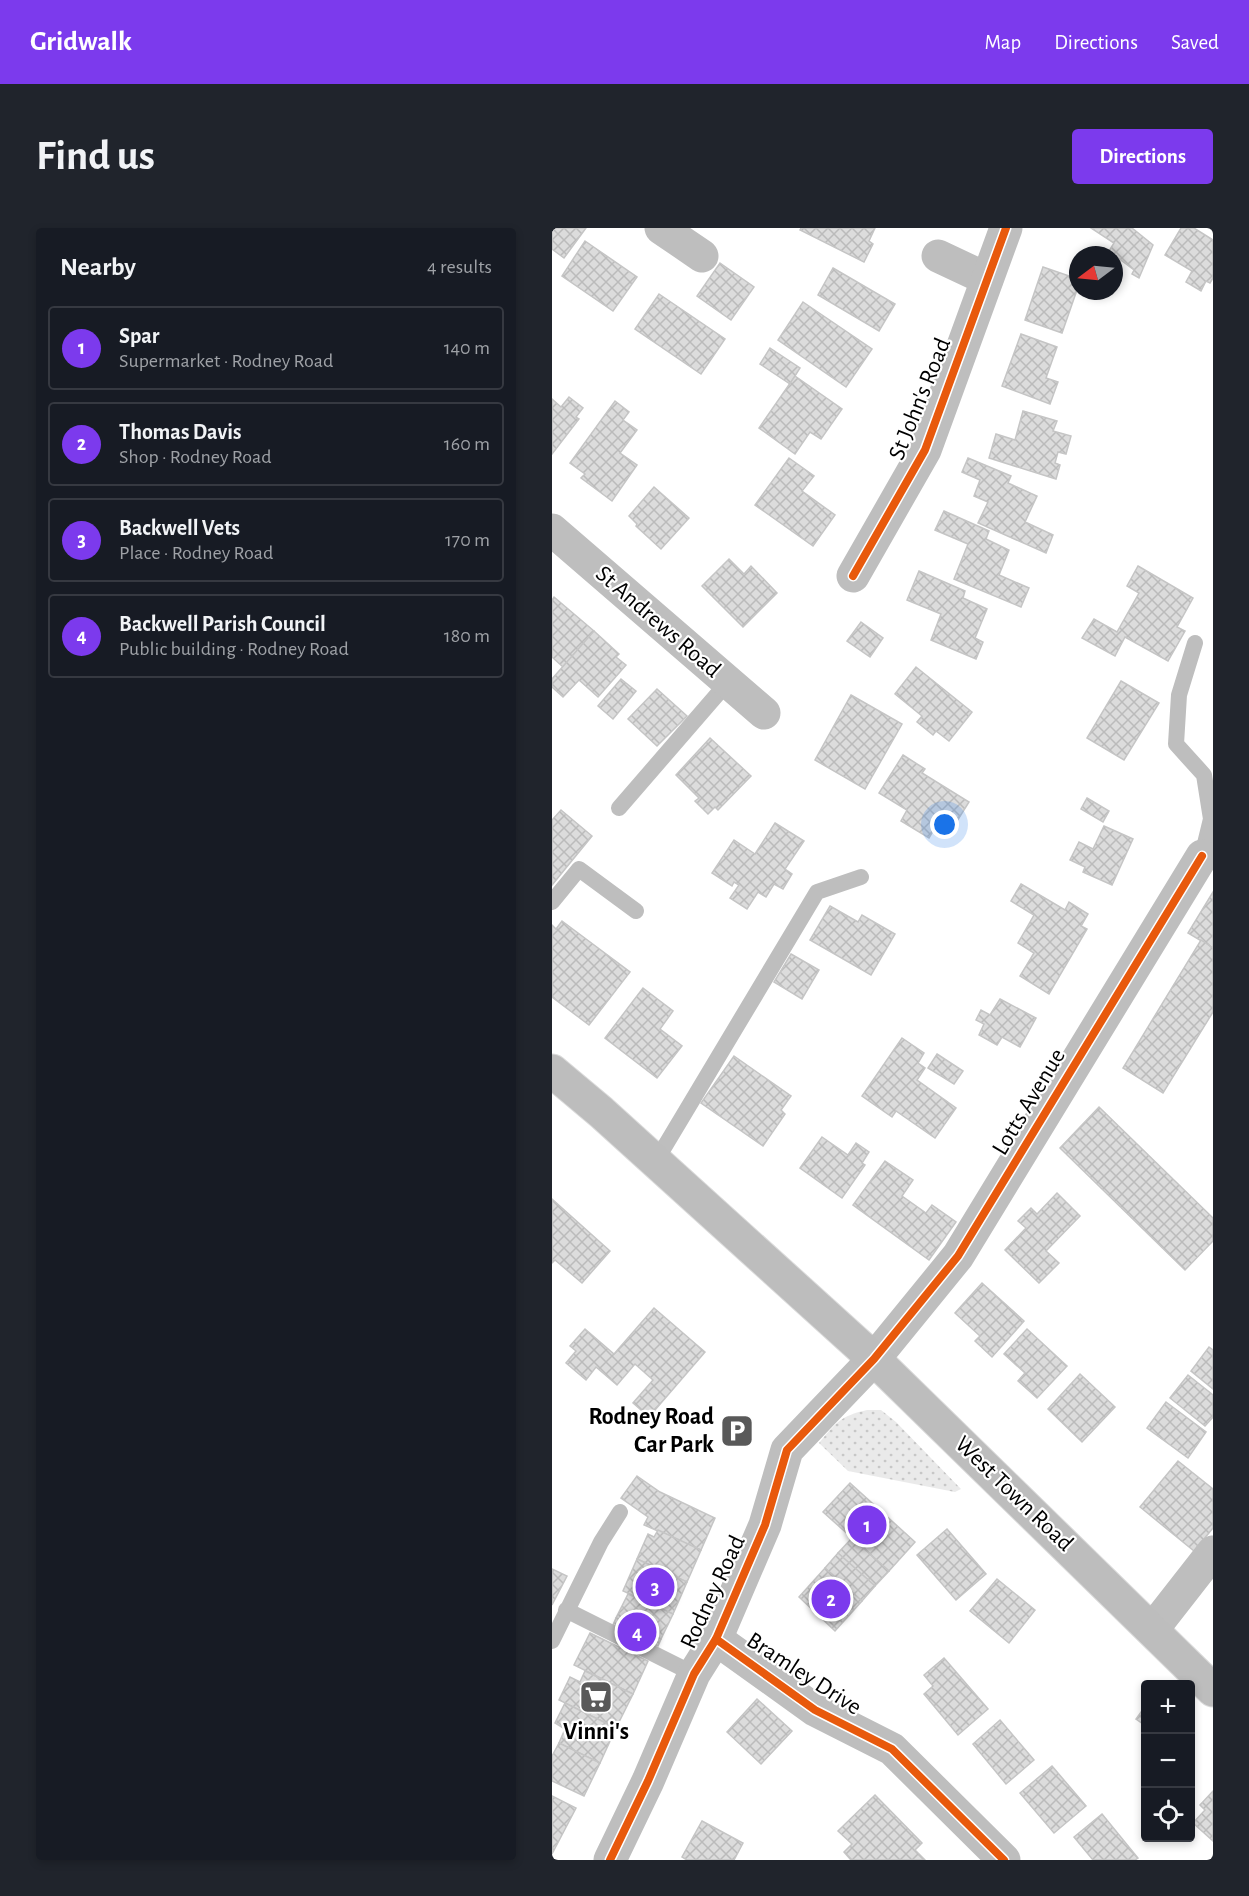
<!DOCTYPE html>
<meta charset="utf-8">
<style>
body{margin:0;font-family:"Alegreya Sans",sans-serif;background:#20242c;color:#f1f3f6}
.controls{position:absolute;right:18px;bottom:18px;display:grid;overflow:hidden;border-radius:6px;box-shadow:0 3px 9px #0003}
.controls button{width:54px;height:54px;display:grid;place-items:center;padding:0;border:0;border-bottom:2px solid #363941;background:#171b24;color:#f1f3f6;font:30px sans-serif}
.compass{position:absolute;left:517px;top:18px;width:54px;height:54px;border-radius:50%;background:#171b24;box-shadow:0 3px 9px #0003;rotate:254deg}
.you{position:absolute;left:393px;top:597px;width:21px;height:21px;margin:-15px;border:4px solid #fff;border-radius:50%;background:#1a73e8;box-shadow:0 0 0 9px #1a73e833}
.badge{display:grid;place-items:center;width:39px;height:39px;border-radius:50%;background:#7c3aed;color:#fff;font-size:20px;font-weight:700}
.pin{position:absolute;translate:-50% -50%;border:3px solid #fff;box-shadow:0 2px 6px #0006}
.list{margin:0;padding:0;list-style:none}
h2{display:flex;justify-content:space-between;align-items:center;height:78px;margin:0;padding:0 24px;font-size:26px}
h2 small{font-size:20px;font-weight:400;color:#9ea1a6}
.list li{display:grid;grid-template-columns:39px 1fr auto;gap:18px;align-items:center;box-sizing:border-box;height:84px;margin:0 12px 12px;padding:0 12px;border:2px solid #363941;border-radius:6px}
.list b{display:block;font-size:22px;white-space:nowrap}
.list p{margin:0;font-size:20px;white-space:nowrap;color:#9ea1a6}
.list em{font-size:20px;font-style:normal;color:#9ea1a6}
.icon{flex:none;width:33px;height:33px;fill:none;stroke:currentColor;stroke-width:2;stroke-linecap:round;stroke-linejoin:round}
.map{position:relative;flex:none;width:661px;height:1632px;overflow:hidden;border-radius:6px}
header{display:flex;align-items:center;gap:36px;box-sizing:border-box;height:84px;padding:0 30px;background:#7c3aed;color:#fff}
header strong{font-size:28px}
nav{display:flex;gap:33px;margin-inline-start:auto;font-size:21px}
.intro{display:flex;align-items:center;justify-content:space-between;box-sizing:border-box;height:144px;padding:0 36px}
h1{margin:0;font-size:42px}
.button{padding:15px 27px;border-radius:6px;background:#7c3aed;color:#fff;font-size:21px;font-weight:700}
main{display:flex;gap:36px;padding:0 36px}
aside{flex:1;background:#171b24;border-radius:6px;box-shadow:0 3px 9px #0003}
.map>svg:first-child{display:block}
.grass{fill:url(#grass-dots)}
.building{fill:url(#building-cross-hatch);stroke:#c5c5c5;stroke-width:1.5}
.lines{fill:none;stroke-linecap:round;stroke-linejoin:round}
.primary-casing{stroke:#dbdbdb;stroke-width:35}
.service{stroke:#bebebe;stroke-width:16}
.minor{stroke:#bebebe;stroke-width:33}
.primary{stroke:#bdbdbd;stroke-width:33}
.cycleway-casing{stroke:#fff;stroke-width:11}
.cycleway{stroke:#e8590c;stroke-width:8}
.labels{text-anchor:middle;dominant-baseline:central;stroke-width:4.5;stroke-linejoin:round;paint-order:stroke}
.street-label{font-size:24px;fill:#000;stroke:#fff}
.poi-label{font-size:24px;font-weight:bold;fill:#000;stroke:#fff;text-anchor:end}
</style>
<header>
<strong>Gridwalk</strong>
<nav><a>Map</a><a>Directions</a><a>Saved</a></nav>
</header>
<div class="intro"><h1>Find us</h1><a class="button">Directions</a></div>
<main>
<aside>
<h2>Nearby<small>4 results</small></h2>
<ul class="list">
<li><span class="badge">1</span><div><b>Spar</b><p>Supermarket · Rodney Road</p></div><em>140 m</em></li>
<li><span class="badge">2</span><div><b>Thomas Davis</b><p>Shop · Rodney Road</p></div><em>160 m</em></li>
<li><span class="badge">3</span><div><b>Backwell Vets</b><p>Place · Rodney Road</p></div><em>170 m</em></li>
<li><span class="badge">4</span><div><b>Backwell Parish Council</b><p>Public building · Rodney Road</p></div><em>180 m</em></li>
</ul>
</aside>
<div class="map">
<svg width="661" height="1632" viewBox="0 0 661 1632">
<defs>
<pattern id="grass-dots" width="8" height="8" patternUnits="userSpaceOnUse" patternTransform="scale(1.5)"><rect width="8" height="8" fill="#eaeaea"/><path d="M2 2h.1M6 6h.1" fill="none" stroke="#c7c7c7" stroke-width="1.8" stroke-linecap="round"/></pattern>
<pattern id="building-cross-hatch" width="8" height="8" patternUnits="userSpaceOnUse" patternTransform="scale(1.5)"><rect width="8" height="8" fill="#dcdcdc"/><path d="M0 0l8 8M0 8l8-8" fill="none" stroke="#bbb"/></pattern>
</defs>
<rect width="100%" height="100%" fill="#fff"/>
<path class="grass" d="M315 1182H329L344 1194 409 1261 403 1264 296 1243 267 1215C284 1195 288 1188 315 1182Z"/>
<g class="building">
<path d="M0 0H34L12 30 0 21Z"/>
<path d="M249 0H323L317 13 321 16 312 34 248 2Z"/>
<path d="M539 0H580L601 17 587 50 580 46 582 42 557 23 562 15Z"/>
<path d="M629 0H642L661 12V50L658 55 654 53 649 63 634 54 640 43 613 27Z"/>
<path d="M33 13 85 49 61 83 10 48Z"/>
<path d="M168 35 202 59 179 92 145 68Z"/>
<path d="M491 39 526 51V59L510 105 473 92Z"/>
<path d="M281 40 343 76 327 103 266 67Z"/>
<path d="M107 66 173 111 149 146 83 101Z"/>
<path d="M251 74 320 121 294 159 226 112Z"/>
<path d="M469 106 505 119 494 150 506 154 498 176 450 158Z"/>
<path d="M218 120 248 140 238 156 208 136Z"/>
<path d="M243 148 290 181 269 211 258 204 243 226 207 200Z"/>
<path d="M17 169 31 180 24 189 27 191 0 226V171L9 179Z"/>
<path d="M63 173 77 184 71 192 85 202 68 225 85 237 60 273 29 250 33 246 18 235Z"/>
<path d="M471 183 505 193 501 203 519 208 514 226 506 224 503 235 508 237 504 251 437 230 444 206 463 212Z"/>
<path d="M237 230 262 248 250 263 283 287 261 318 203 277Z"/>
<path d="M416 230 459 248 456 255 485 268 473 294 501 307 494 325 426 295 436 274 422 268 428 252 410 244Z"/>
<path d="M102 259 137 290 109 321 84 298 85 296 77 288Z"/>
<path d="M392 283 437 303 434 311 457 322 447 347 477 360 469 379 402 351 416 316 383 302Z"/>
<path d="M177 331 192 346 199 338 225 365 191 399 150 358Z"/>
<path d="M586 338 641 370 625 399 633 403 616 433 573 409 563 428 530 410 542 391 565 404 587 365 575 358Z"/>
<path d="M367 343 413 363 411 370 435 381 423 410 431 414 424 431 379 412 389 386 355 372Z"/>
<path d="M2 369 42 403 11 439 0 429V372Z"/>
<path d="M309 394 331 410 318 429 295 413Z"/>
<path d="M42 403 67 426 64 429 74 437 46 469 27 452 11 469 0 459V451Z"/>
<path d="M364 439 420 484 397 513 384 503 381 507 365 494 370 488 343 466Z"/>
<path d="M69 451 84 463 61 491 46 478Z"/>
<path d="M569 453 607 475 572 532 535 510Z"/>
<path d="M105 461 135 488 105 518 76 491Z"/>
<path d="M299 467 350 496 313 561 263 532Z"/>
<path d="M158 510 199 548 166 582 163 579 156 586 143 573 147 570 124 547Z"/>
<path d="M351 527 373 541 370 545 417 574 397 606 384 598 377 610 349 593 355 582 327 565Z"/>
<path d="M535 570 557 583 551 594 529 581Z"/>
<path d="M9 582 40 608 0 657V592Z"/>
<path d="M223 595 252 613 233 641 240 646 231 661 222 656 214 669 206 664 195 681 178 670 187 657 182 654 180 658 160 645 182 612 203 626Z"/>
<path d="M552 598 581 611 560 657 531 644 533 639 518 632 527 614 541 621Z"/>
<path d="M469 656 513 682 517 674 536 686 529 698 535 701 497 766 468 748 482 725 466 715 482 687 459 673Z"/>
<path d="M661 664V720L636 705Z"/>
<path d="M278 678 306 694 310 687 343 706 319 747 258 712Z"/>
<path d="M10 693 78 744 37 797 0 769V697L4 701Z"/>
<path d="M649 712 661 720V784L611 865 571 840Z"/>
<path d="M239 726 267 742 250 771 222 754Z"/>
<path d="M91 760 121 783 108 801 130 818 105 850 53 810Z"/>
<path d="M448 771 484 790 468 819 450 809 445 817 427 807 432 796 424 792 429 782 438 787Z"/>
<path d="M350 810 372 825 366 835 373 840 365 852 404 880 383 910 344 883 340 889 310 868Z"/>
<path d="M385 826 411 843 402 856 376 840Z"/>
<path d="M182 828 239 868 229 882 233 886 211 918 149 875Z"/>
<path d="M547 879 661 990V1013L633 1042 508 920Z"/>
<path d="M270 909 296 927 304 915 317 924 310 935 313 937 290 970 248 940Z"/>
<path d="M333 933 361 952 350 968 374 985 380 977 404 994 377 1032 301 977Z"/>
<path d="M505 965 528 988 494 1023 507 1035 487 1055 453 1022 474 1000 466 993 479 980 485 986Z"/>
<path d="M0 971 58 1023 30 1055 3 1032 0 1035Z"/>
<path d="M430 1055 472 1093 440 1129 423 1113 428 1108 403 1085Z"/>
<path d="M102 1080 153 1124 97 1189 81 1175 101 1152 83 1136 65 1157 44 1139 34 1152 14 1135 24 1123 18 1118 33 1101 62 1126Z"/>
<path d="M475 1101 515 1138 485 1170 466 1153 473 1145 452 1126Z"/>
<path d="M657 1119 661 1122V1161L639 1143Z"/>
<path d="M528 1146 563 1179 530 1214 496 1181Z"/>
<path d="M636 1147 661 1167V1189L653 1198 618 1170Z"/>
<path d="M614 1174 654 1204 636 1230 595 1200Z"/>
<path d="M626 1233 661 1261V1300L642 1323 588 1279Z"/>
<path d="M85 1248 108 1264 163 1290 149 1322 92 1297 96 1289 69 1270Z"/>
<path d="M298 1255 363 1314 337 1343 271 1284Z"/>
<path d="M395 1301 434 1346 404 1372 365 1327Z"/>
<path d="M106 1302 149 1322 135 1354 85 1331 96 1306 102 1309Z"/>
<path d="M300 1310 337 1343 323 1358 286 1325Z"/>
<path d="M286 1325 323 1358 310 1373 273 1340Z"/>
<path d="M85 1331 135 1354 121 1386 71 1363Z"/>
<path d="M273 1340 310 1373 283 1403 247 1369Z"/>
<path d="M0 1341 15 1348 0 1377Z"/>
<path d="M445 1351 483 1382 457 1415 418 1383Z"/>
<path d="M76 1366 121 1386 109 1411 64 1390Z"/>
<path d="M64 1390 109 1411 106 1418 61 1397Z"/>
<path d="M38 1405 96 1433 81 1466 22 1437Z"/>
<path d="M392 1430 436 1481 406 1507 372 1466 381 1458 372 1447Z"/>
<path d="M33 1443 81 1466 64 1500 7 1472 18 1449 28 1454Z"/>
<path d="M205 1471 240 1503 209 1536 175 1504Z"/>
<path d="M13 1475 64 1500 48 1535 7 1515 13 1501 3 1495Z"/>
<path d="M594 1477V1498L584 1491Z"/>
<path d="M448 1492 482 1532 454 1556 421 1516Z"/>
<path d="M7 1515 48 1535 32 1568 0 1553V1528Z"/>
<path d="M500 1538 534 1578 502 1605 468 1565Z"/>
<path d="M661 1563V1613L641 1595 653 1582 648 1577Z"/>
<path d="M323 1567 370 1615 363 1622 373 1632H299L292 1624 300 1616 286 1603Z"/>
<path d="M0 1568 24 1580 0 1626Z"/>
<path d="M550 1586 586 1630 583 1632H541L522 1609Z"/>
<path d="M150 1593 191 1615 182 1632H135L130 1629Z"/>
</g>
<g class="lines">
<g class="primary-casing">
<path id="primary" d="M0 843 49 884 322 1131 661 1462"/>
</g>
<g class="service">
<path d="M643 415 627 467 624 516 652 547 659 591 650 628"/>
<path d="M67 580 176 454"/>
<path d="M0 674 27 641 84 683"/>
<path d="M104 933 265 664 309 649"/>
<path d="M14 1382 142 1446"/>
<path d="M0 1413 49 1314 68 1284"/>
</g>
<g class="minor">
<path d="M109 0 150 28"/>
<path d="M386 28 435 51"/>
<path d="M0 302 212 485"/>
<path d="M301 348 373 222 454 0"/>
<path d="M600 1402 661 1324"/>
<path d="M164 1411 263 1482 340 1521 452 1632"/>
<path d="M58 1632 96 1553 142 1446 164 1411 213 1297 235 1222 322 1131 406 1028 650 628"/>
</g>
<use href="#primary" class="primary"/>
<g class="cycleway-casing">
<g id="cycleway">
<path d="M301 348 373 222 454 0"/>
<path d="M164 1411 263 1482 340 1521 452 1632"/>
<path d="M58 1632 96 1553 142 1446 164 1411 213 1297 235 1222 322 1131 406 1028 650 628"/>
</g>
</g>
<use href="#cycleway" class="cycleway"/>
</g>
<defs>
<g id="parking-square" transform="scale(1.725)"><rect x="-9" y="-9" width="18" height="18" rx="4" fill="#595959" stroke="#fff"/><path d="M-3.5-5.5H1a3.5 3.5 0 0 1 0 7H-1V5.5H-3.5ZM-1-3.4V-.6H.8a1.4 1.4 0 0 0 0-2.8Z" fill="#fff"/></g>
<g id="supermarket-square" transform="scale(1.725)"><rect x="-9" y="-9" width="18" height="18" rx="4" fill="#595959" stroke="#fff"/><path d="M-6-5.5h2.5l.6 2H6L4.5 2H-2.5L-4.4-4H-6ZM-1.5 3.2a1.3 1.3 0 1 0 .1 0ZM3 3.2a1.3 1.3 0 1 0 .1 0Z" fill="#fff"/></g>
</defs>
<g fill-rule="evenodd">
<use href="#parking-square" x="185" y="1203"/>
<use href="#supermarket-square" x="44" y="1469"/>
</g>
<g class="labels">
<g class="street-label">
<text transform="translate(368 171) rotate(-68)">St John's Road</text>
<text transform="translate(106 394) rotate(41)">St Andrews Road</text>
<text transform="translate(477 874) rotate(-59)">Lotts Avenue</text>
<text transform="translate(462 1266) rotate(44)">West Town Road</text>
<text transform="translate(161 1364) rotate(-65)">Rodney Road</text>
<text transform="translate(252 1446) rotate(33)">Bramley Drive</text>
</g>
<g class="poi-label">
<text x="162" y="1189">Rodney Road<tspan x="162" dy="28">Car Park</tspan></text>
<text x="44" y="1504" text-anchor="middle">Vinni's</text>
</g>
</g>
</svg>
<div class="controls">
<button>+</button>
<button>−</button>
<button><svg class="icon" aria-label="locate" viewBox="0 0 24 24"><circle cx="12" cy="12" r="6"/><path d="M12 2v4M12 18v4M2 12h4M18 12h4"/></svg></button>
</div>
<svg class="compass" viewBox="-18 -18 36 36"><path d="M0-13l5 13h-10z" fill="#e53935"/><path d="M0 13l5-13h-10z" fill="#9ea1a6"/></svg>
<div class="you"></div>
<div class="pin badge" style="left:315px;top:1297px">1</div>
<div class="pin badge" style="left:279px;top:1371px">2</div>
<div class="pin badge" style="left:103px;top:1359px">3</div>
<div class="pin badge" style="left:85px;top:1404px">4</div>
</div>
</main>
